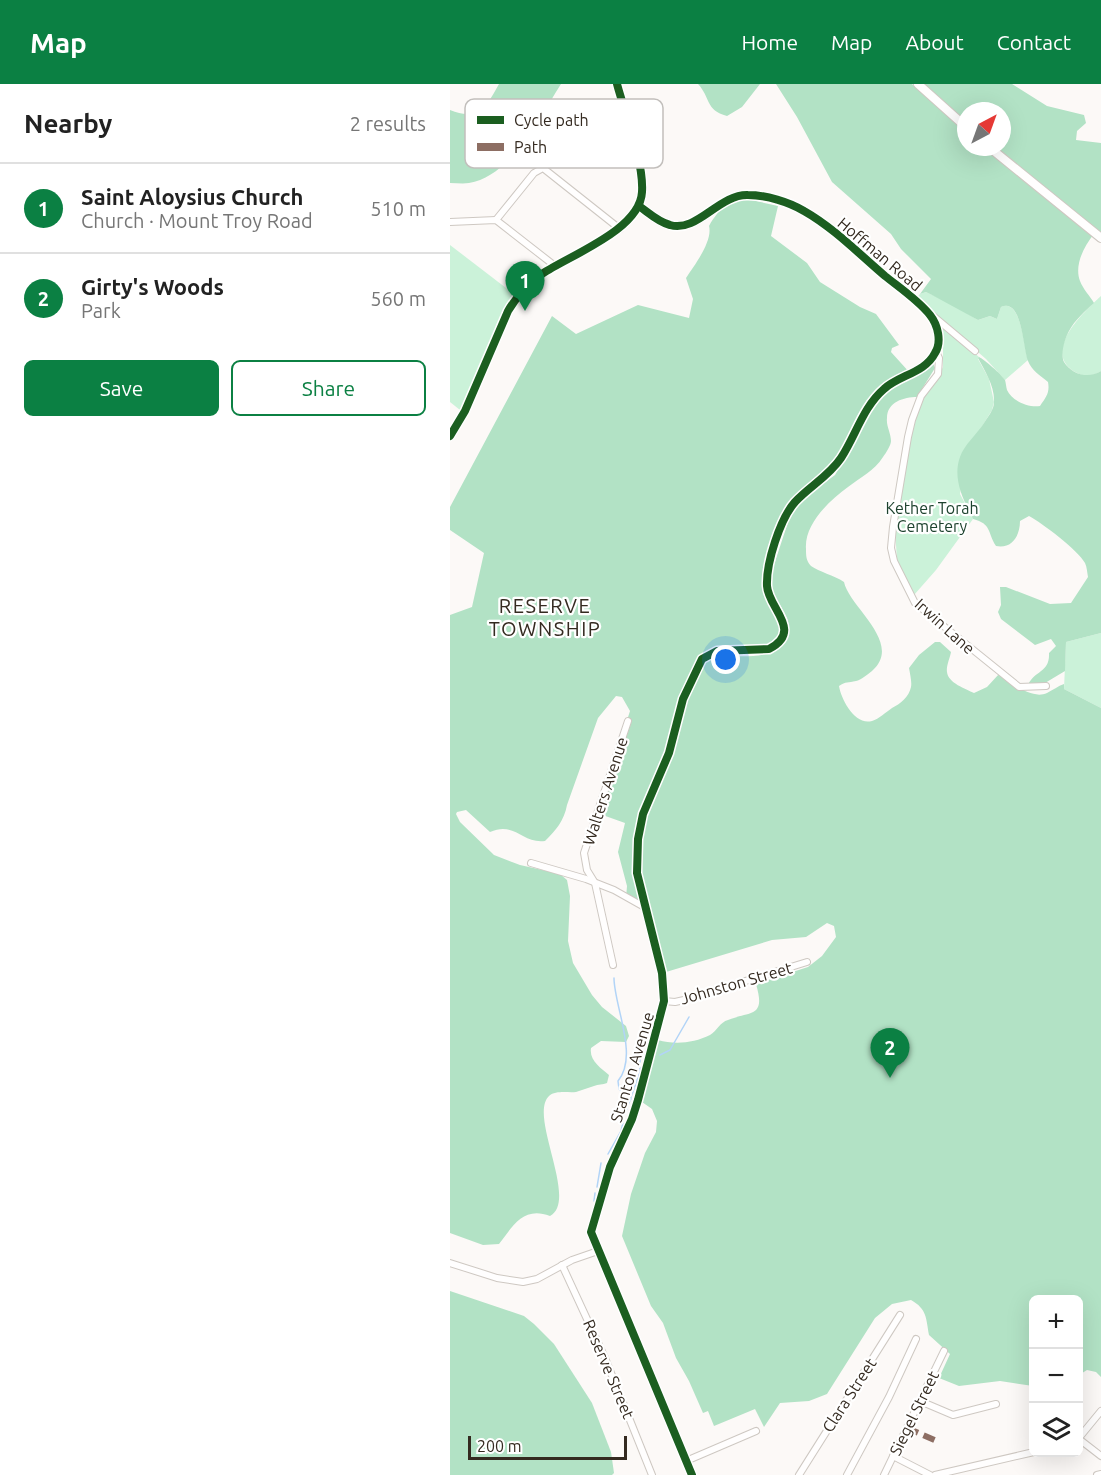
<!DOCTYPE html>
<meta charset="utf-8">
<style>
body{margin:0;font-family:Ubuntu,sans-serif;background:#f2f2f2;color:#222}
.controls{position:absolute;right:18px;bottom:18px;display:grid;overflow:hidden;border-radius:9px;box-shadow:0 6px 24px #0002}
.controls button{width:54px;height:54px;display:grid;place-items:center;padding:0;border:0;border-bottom:2px solid #e0e0e0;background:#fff;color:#222;font:30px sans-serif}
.compass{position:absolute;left:507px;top:18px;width:54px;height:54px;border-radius:50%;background:#fff;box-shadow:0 6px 24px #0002;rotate:41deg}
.scale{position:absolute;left:18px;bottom:15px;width:159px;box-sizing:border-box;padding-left:6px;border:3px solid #342a20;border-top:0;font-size:16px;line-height:21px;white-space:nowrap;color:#342a20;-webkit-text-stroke:4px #fff;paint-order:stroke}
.you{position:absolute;left:276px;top:576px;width:21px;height:21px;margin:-15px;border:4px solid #fff;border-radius:50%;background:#1a73e8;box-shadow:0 0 0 9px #1a73e833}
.badge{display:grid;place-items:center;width:39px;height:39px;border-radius:50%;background:#0b8043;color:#fff;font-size:20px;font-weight:700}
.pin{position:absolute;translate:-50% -50px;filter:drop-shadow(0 2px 3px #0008)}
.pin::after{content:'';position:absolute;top:32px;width:21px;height:18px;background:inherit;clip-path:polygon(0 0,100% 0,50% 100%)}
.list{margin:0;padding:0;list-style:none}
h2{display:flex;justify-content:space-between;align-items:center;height:78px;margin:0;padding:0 24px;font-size:26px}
h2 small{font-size:20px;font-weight:400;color:#767676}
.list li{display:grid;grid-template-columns:39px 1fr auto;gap:18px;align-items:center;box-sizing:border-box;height:90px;padding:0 24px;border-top:2px solid #e0e0e0}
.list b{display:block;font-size:22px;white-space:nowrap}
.list p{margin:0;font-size:20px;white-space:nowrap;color:#767676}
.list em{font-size:20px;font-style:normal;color:#767676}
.actions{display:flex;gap:12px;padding:18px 24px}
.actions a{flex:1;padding:14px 0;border:2px solid #0b8043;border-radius:9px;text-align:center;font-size:21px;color:#0b8043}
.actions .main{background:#0b8043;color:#fff}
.icon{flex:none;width:33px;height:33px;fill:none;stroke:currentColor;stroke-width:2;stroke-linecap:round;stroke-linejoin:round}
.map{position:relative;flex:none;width:651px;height:1391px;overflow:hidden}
header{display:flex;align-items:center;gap:36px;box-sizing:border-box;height:84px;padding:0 30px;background:#0b8043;color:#fff}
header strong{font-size:28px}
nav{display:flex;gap:33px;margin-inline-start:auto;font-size:21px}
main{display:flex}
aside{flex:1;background:#fff}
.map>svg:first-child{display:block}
.green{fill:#cbf2d9}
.forest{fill:#b2e2c5}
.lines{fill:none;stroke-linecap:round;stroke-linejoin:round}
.stream{stroke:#b2d4f7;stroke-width:1.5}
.minor-casing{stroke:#cec8c2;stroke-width:8}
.tertiary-casing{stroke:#cec8c2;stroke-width:10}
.minor{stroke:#fffefe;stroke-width:6}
.tertiary{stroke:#fffefe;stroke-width:8}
.quiet{stroke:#8d6e63;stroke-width:6;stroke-dasharray:12 6;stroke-linecap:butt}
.cycleway-casing{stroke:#fff;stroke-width:11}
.cycleway{stroke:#1b5e20;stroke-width:8}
.labels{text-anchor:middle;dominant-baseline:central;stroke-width:4.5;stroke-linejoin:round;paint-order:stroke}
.street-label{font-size:16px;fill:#342a20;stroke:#fff}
.park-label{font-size:16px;fill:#1d422e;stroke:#fff}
.quarter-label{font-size:20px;letter-spacing:1.5px;fill:#342a20;stroke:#fff}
.key{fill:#fff;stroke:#c2bfbc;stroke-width:1.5}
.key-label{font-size:16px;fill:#342a20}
</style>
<header>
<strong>Map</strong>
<nav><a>Home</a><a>Map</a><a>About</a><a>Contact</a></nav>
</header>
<main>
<aside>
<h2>Nearby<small>2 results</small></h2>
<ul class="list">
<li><span class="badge">1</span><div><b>Saint Aloysius Church</b><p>Church · Mount Troy Road</p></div><em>510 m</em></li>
<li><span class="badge">2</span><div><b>Girty's Woods</b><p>Park</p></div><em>560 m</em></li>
</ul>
<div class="actions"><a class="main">Save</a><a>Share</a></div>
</aside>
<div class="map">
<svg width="651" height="1391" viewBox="0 0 651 1391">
<rect width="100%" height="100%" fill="#fcf9f7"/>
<g class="green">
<path d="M0 161 64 210 10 326 0 318Z"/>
<path d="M476 208 502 220 528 236 540 232 547 235 551 223C571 213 574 263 578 276L555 296 536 275 466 214 470 210Z"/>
<path d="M651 212V287C642 293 634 293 625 288 591 267 634 228 651 212Z"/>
<path d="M488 238 529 273 528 275 539 295 544 318 542 326 528 349 517 362 510 410 523 435 486 486 464 511 447 476 445 446 460 360 467 326 472 314 490 289 493 283V263Z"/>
<path d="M651 549V624L614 605 616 558Z"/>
</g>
<g class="forest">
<path d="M49 0H111C90 33 61 92 19 99 13 100 6 99 0 99V26C28 38 37 22 49 0Z"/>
<path d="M248 0H310L292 23 277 32C255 26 261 14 248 0Z"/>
<path d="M326 0H462L516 48V63H533L643 151C634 163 624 181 630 197 633 205 640 212 644 219 635 227 625 236 619 247 615 254 610 270 614 278 622 291 639 295 651 287V549L616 558 615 587 595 599 578 601C585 586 600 589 599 569L606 562 601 555 585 561 551 535 548 528 551 521 550 503H556L600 520 621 519 638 493C637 488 637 483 635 479 628 466 592 439 579 432L570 437C570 452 562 465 546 462 537 448 542 440 523 435 514 417 502 395 510 373 514 361 527 350 534 339 538 332 544 326 544 318 545 303 535 287 528 274L529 273C535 276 551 290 555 296 556 299 556 303 557 306 562 317 579 324 590 322 596 313 600 309 598 298 590 291 582 287 578 277 573 264 572 213 551 223L547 235 540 232 528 236 482 211 476 208 470 210 481 195 451 165 441 150 382 98 347 33Z"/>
<path d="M472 0H562L597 22 634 31 636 39 627 47 626 56 651 59V150L544 63H552V27H516V40Z"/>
<path d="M297 115 328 122 321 152 357 179 370 198 410 223 426 230 449 261 442 264 441 268 460 289 431 307 391 373 353 410 329 448 317 500 334 542 325 562 261 569 244 590 219 669 193 730 187 771 196 824 176 814 177 802 168 768 175 739 147 729 180 627 172 613 166 612 148 634 117 721C114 737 106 746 95 757 72 760 65 737 40 748L16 726 7 728 6 730 10 738 44 771 70 781 110 790 117 796 120 812 118 857 123 879 142 911 152 923 176 942 179 952 176 958 151 957 141 964C139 977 151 984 159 991L157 999C153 1001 148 1000 144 1002 138 1004 132 1006 126 1008 118 1009 106 1006 99 1012 78 1032 129 1116 100 1132 73 1122 63 1142 49 1160L33 1161 0 1149V531L22 523 34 469 0 446V423L102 232 126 250 188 221 239 234 243 215 236 194C244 182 263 157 259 142 270 123 276 120 297 115Z"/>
<path d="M483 279 485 284 467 313C454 313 437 318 437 334 436 342 441 349 441 357 441 361 436 369 433 373 424 387 411 393 398 403 380 416 354 440 356 465 356 471 356 477 361 482 369 488 384 491 394 498 399 523 454 559 422 587 418 590 411 596 406 597 398 599 396 597 389 602 391 615 405 642 422 637 429 635 436 628 442 624 450 620 459 613 461 603 462 598 460 590 459 584L469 571 485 558H490L501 568C500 574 496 582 497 588 498 599 516 605 524 609L537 603 549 590C561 599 582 616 597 609 603 606 608 602 614 600V605L651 624V1293L646 1288 637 1286 629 1291 628 1216H584L583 1302 550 1297 509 1302 489 1294 500 1270 479 1251C476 1234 477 1225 461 1216L442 1220 425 1234 377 1310 359 1317 330 1319 314 1343 305 1325 264 1342 258 1327 253 1329 239 1297 226 1274 213 1239 201 1222 172 1152 181 1110 195 1069 206 1048 207 1037 202 1025 192 1018 208 956C225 961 244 959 260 951 267 947 270 938 278 936 301 927 316 934 306 900L358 883 372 872 386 853 384 842 377 839 356 853 322 856 216 888 191 785 192 751 197 729 224 669 232 629 251 583 257 576 264 572C287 571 328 579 337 552 339 546 339 539 337 534 329 517 320 510 321 490L341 429 354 414 385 391 427 317 438 305 467 291Z"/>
<path d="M0 1207 74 1232 84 1240 104 1260 142 1319 161 1368 164 1389 162 1391H0Z"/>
</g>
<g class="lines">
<g class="stream">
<path d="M164 894C164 922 189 972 168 997L169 1005 181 1015"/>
<path d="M210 971 220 966 239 933"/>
<path d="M175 1030 190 988V974"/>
<path d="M158 1070 171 1047 173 1039"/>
<path d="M147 1103 151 1079"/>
<path d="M144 1117 145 1109"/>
</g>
<g class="minor-casing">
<g id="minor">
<path d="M46 136 84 89 93 84 170 145"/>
<path d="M0 138 46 136 105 182"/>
<path d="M482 231 525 267"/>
<path d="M486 268 489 274 488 290 471 312 462 336 458 353 443 443 441 464 444 477 465 519 569 603 596 602"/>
<path d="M81 779 136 795 164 806 196 824"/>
<path d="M163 881 145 799 137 786 134 769 178 637"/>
<path d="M214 917 225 918 234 916 357 878"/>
<path d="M0 1179 47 1194 73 1198 87 1195 122 1176 148 1167"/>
<path d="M112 1181 155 1274 202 1391"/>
<path d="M470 1317 503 1331 546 1320"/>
<path d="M628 1355 651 1327"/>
<path d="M629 1355 651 1372"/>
<path d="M443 1372 480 1391"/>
<path d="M236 1377 306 1347"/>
<path d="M349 1391 450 1231"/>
<path d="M397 1391 439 1313 466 1255"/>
<path d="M434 1391 494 1267"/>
<path d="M485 1391 584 1368"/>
<path d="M647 1391 651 1390"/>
</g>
</g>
<g class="tertiary-casing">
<g id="tertiary">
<path d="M468 0 516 43"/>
<path d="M539 63 651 154"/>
<path d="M189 122C199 129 208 138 220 141 247 149 269 110 298 111 316 111 339 118 354 127 384 144 409 170 435 192 450 204 468 216 480 231 488 241 492 258 485 269 475 289 449 291 434 305 413 323 406 351 391 374 379 392 360 402 345 418 330 435 316 479 317 502 318 524 354 547 319 565L267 567 252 575 233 615 219 669 193 730 188 755 187 789 212 889 214 917 188 1016 182 1035 160 1083 141 1148 242 1391"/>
<path d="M0 352 15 327 58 227C67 212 78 200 92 190 120 171 190 146 192 108 194 78 175 30 167 0"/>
</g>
</g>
<use href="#minor" class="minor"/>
<use href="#tertiary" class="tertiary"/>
<path class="quiet" d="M457 1344 489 1358"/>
<g class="cycleway-casing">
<g id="cycleway">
<path d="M189 122C199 129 208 138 220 141 247 149 269 110 298 111 316 111 339 118 354 127 384 144 409 170 435 192 450 204 468 216 480 231 488 241 492 258 485 269 475 289 449 291 434 305 413 323 406 351 391 374 379 392 360 402 345 418 330 435 316 479 317 502 318 524 354 547 319 565L267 567 252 575 233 615 219 669 193 730 188 755 187 789 212 889 214 917 188 1016 182 1035 160 1083 141 1148 242 1391"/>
<path d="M0 352 15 327 58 227C67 212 78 200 92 190 120 171 190 146 192 108 194 78 175 30 167 0"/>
</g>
</g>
<use href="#cycleway" class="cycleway"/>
</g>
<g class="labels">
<g class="street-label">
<text transform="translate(430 170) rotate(40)">Hoffman Road</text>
<text transform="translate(495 542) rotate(42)">Irwin Lane</text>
<text transform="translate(155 707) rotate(-72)">Walters Avenue</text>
<text transform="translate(286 899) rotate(-16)">Johnston Street</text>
<text transform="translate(182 983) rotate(-73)">Stanton Avenue</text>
<text transform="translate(159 1285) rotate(67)">Reserve Street</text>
<text transform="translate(399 1311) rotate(-57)">Clara Street</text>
<text transform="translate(464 1329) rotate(-64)">Siegel Street</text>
</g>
<g class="park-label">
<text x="482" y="424">Kether Torah<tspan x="482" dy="18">Cemetery</tspan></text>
</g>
<g class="quarter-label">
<text x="95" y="521">RESERVE<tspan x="95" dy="23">TOWNSHIP</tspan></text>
</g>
</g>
<rect x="15" y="15" width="198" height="69" rx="9" class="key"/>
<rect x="27" y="32" width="27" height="8" fill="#1b5e20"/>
<rect x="27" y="59" width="27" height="8" fill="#8d6e63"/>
<g class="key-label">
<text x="64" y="42">Cycle path</text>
<text x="64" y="69">Path</text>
</g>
</svg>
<div class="controls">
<button>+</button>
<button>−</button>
<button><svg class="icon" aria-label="layers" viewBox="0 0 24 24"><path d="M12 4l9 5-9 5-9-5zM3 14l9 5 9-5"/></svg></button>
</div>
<svg class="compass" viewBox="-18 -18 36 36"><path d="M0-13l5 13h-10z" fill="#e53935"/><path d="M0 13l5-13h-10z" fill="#767676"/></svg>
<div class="scale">200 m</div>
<div class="you"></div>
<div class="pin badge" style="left:75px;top:227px">1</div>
<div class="pin badge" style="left:440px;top:994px">2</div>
</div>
</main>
